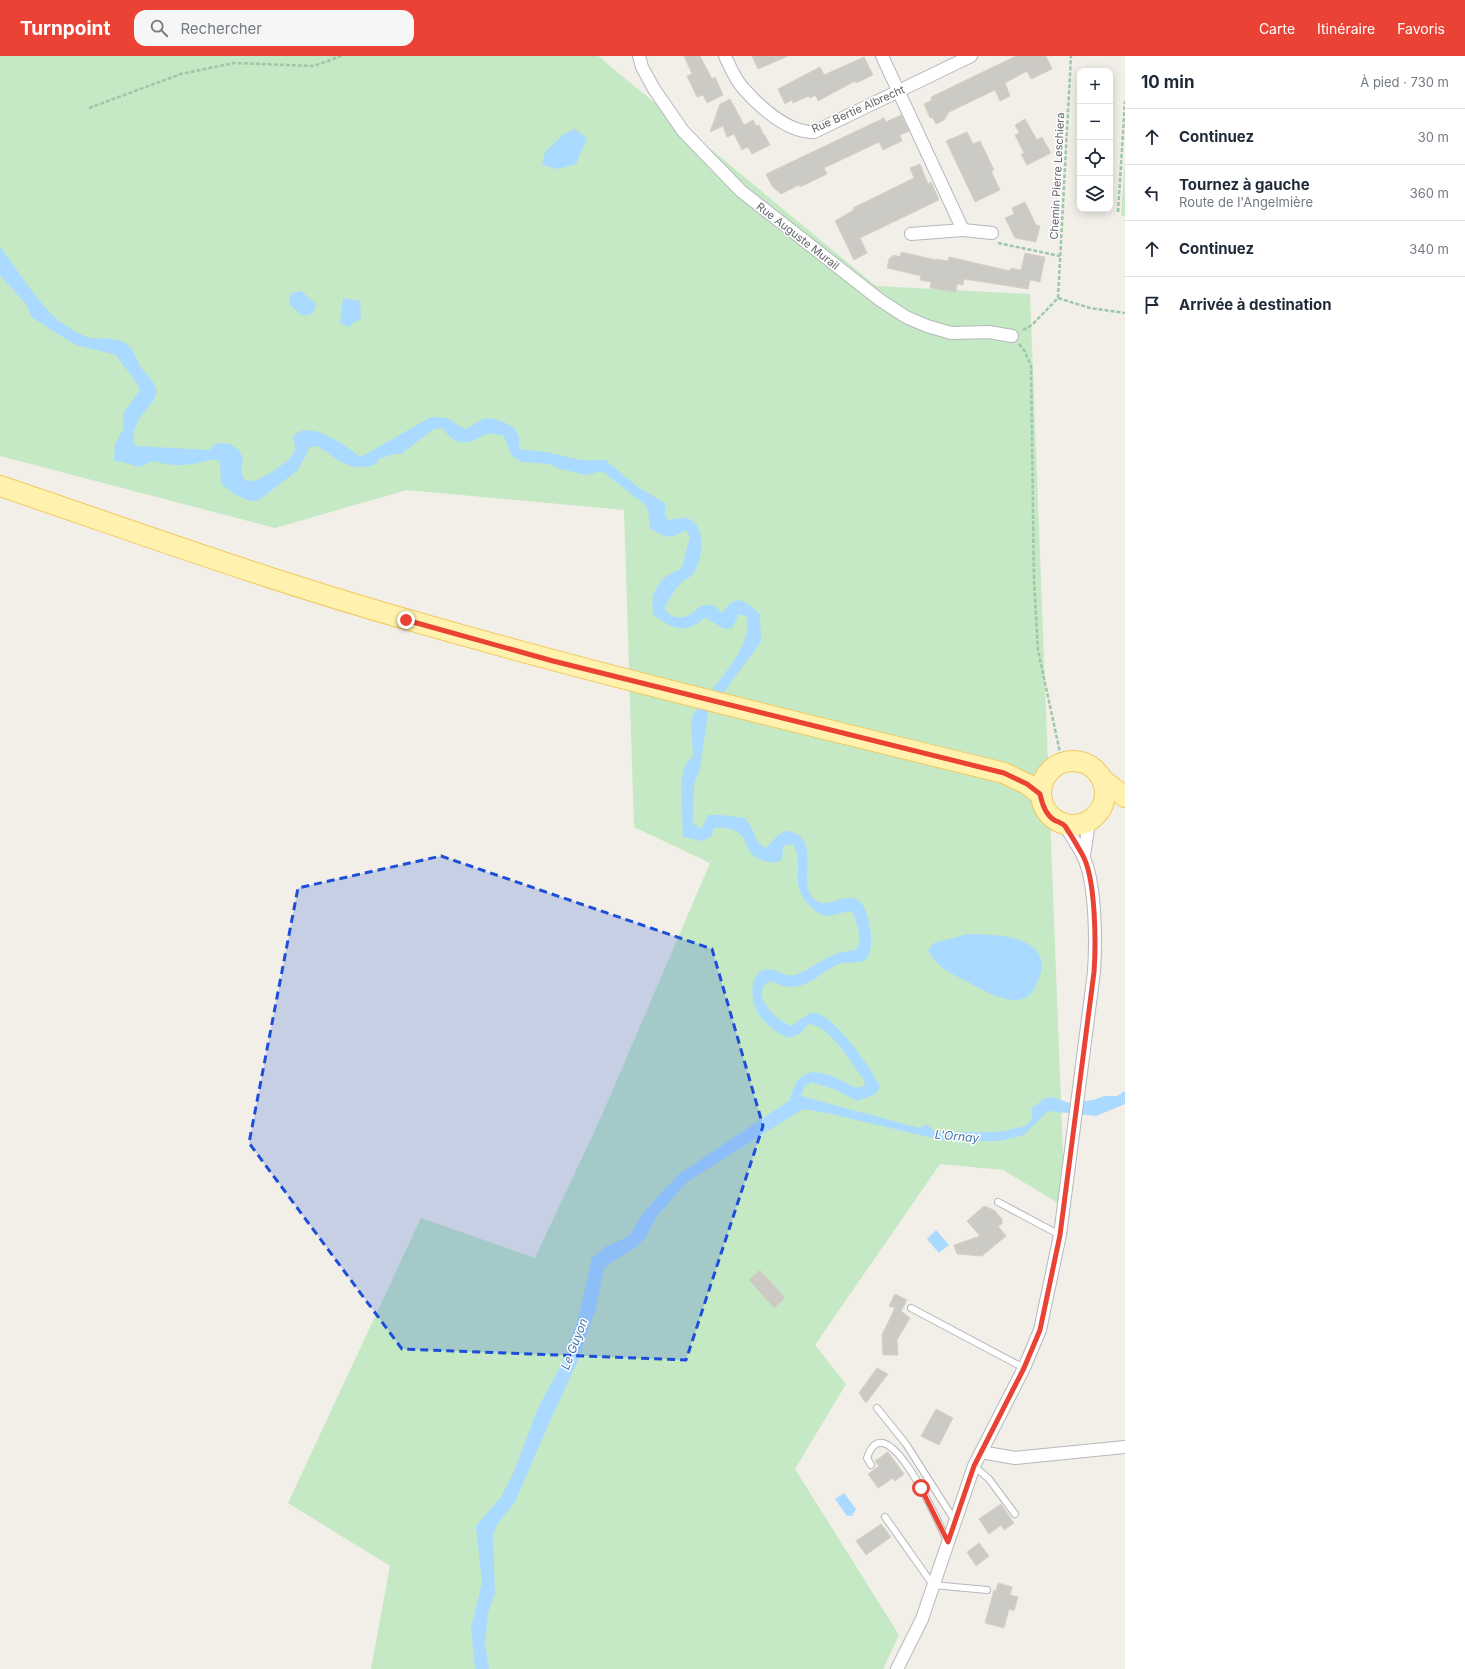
<!DOCTYPE html>
<html lang="fr">
<meta charset="utf-8">
<style>
body{margin:0;font-family:Inter,sans-serif;background:#f6f6f7;color:#1f2937}
.controls{position:absolute;right:12px;top:12px;display:grid;overflow:hidden;border-radius:8px;box-shadow:0 2px 10px #0003}
.controls button{width:36px;height:36px;display:grid;place-items:center;padding:0;border:0;border-bottom:1px solid #e0e1e3;background:#fff;color:#1f2937;font:20px sans-serif}
.stop{position:absolute;width:12px;height:12px;margin:-9px;border:3px solid #ea4335;border-radius:50%;background:#fff}
.stop.end{background:#ea4335;border-color:#fff;box-shadow:0 1px 4px #0008}
.list{margin:0;padding:0;list-style:none}
h2{display:flex;justify-content:space-between;align-items:center;height:52px;margin:0;padding:0 16px;font-size:17px}
h2 small{font-size:13px;font-weight:400;color:#747a83}
.list li{display:grid;grid-template-columns:26px 1fr auto;gap:12px;align-items:center;box-sizing:border-box;height:56px;padding:0 16px;border-top:1px solid #e0e1e3}
.list b{display:block;font-size:15px;white-space:nowrap}
.list p{margin:0;font-size:13px;white-space:nowrap;color:#747a83}
.list em{font-size:13px;font-style:normal;color:#747a83}
.icon{flex:none;width:22px;height:22px;fill:none;stroke:currentColor;stroke-width:2;stroke-linecap:round;stroke-linejoin:round}
.map{position:relative;flex:none;width:1125px;height:1613px;overflow:hidden}
header{display:flex;align-items:center;gap:24px;box-sizing:border-box;height:56px;padding:0 20px;background:#ea4335;color:#fff}
header strong{font-size:19px}
nav{display:flex;gap:22px;margin-inline-start:auto;font-size:14px}
.search{width:280px;height:36px;background:#f6f6f7;display:flex;align-items:center;gap:10px;box-sizing:border-box;padding:0 14px;border-radius:12px;color:#747a83;font-size:15px}
main{display:flex}
aside{flex:1;background:#fff}
.map>svg:first-child{display:block}
.green{fill:#c5e8c5}
.water{fill:#aadaff}
.building{fill:#cccac5;stroke:#d6d1c6}
.lines{fill:none;stroke-linecap:round;stroke-linejoin:round}
.service-casing{stroke:#b5b8bc;stroke-width:8}
.minor-casing{stroke:#b5b8bc;stroke-width:14}
.primary-casing{stroke:#f2c960;stroke-width:22}
.path{stroke:#9cc7a9;stroke-width:2.5;stroke-dasharray:4 2;stroke-linecap:butt}
.service{stroke:#fff;stroke-width:6}
.minor{stroke:#fff;stroke-width:12}
.primary{stroke:#fff2af;stroke-width:20}
.route{stroke:#ea4335;stroke-width:5}
.marked{fill:#1d4ed8;fill-opacity:0.2;stroke:#1d4ed8;stroke-width:3;stroke-dasharray:8 5;stroke-linejoin:round}
.labels{text-anchor:middle;dominant-baseline:central;stroke-width:3;stroke-linejoin:round;paint-order:stroke}
.street-label{font-size:11px;fill:#5f6368;stroke:#fff}
.water-label{font-size:12px;font-style:italic;fill:#4174aa;stroke:#fff}
</style>
<header>
<strong>Turnpoint</strong>
<div class="search"><svg class="icon" aria-label="search" viewBox="0 0 24 24"><circle cx="10" cy="10" r="6"/><path d="M15 15l6 6"/></svg>Rechercher</div>
<nav><a>Carte</a><a>Itinéraire</a><a>Favoris</a></nav>
</header>
<main>
<div class="map">
<svg width="1125" height="1613" viewBox="0 0 1125 1613">
<rect width="100%" height="100%" fill="#f1efe8"/>
<g class="green">
<path d="M0 0H598L876 230 1030 238 1065 1151 1003 1114 940 1108 815 1289 846 1328 795 1413 899 1579 883 1613H371L390 1510 288 1447 421 1162 535 1202 602 1059 710 807 634 771 624 454 407 434 275 472 0 400Z"/>
<path d="M1125 104V160H1121Z"/>
</g>
<g class="water">
<path d="M575 73 587 82 576 108 558 113 542 109 545 96 564 78Z"/>
<path d="M0 191C17 213 38 247 59 265 67 271 81 280 91 282 102 283 117 281 127 288 134 293 136 304 141 311 146 319 154 324 156 333 160 349 127 360 135 390L209 394 214 389 220 387 230 388 239 394 243 403 241 417 245 424 254 425C264 422 296 403 295 392 295 387 293 385 294 380 309 362 347 391 361 401L431 361 447 362 464 373C472 372 476 365 484 363 492 361 511 367 516 375 520 380 519 388 519 393L546 396 581 404H605L639 432 665 447V459L668 464C675 465 681 459 689 463 707 471 703 504 693 518 690 522 685 523 681 527 674 534 669 544 664 552 669 562 682 564 691 558 695 556 697 552 701 550 705 549 709 549 714 549L722 557C737 536 743 544 760 558L761 586 708 657 700 712 694 729 693 768 701 773 708 759H720L745 762C754 771 754 787 766 792 771 787 777 779 784 776 787 774 792 775 795 777 820 789 797 827 814 843 829 857 850 828 864 851 870 862 877 898 863 905 855 908 845 905 836 909 818 918 806 935 784 930 779 929 775 926 770 925 747 937 777 966 792 970 798 965 805 958 813 957 830 954 874 1015 880 1031L876 1038 857 1045 834 1033 811 1026 804 1031 801 1040 919 1072 927 1068 935 1076H999L1022 1071 1027 1069 1033 1062 1031 1057 1032 1052 1045 1042 1053 1041 1069 1047 1093 1044 1104 1040H1117L1125 1035V1048L1096 1060 1048 1055 1024 1079 999 1085H967L941 1084 827 1057 803 1053 687 1126 658 1159 645 1182 635 1192 610 1207 604 1213 596 1252 577 1307 549 1367 515 1446 496 1470 493 1480 495 1537 488 1557 485 1588 489 1613H475L471 1572 482 1527 476 1470 501 1441 512 1420 539 1350 564 1304 579 1259 592 1202 605 1191 629 1180 643 1157 679 1118 790 1044C800 1000 829 1018 856 1032L865 1030 864 1024C852 1008 829 968 808 968L801 977 789 982C766 972 749 954 753 928 754 923 757 916 763 914 775 910 783 922 795 919 810 914 823 902 839 897 844 895 851 895 856 894 863 883 857 866 852 856 841 854 834 862 823 859 817 857 814 854 810 850 787 828 806 810 793 788L783 790 782 804C774 809 757 805 751 797 748 794 747 789 745 785 740 773 726 770 713 772L712 780 702 785 683 781 681 725 685 709 693 700 691 667 693 659C708 635 757 589 746 560L739 558 732 572 724 573 705 561C688 579 671 573 654 559 648 540 660 519 679 514L683 508 690 480 686 474C668 484 667 482 650 472L648 453 643 447 602 415 587 419 557 412 550 408 522 406 512 400 504 380 489 377C467 388 459 393 442 372L434 373 401 398H393L379 403 376 408C349 418 339 403 317 390L310 391 298 414 259 444 250 445 238 440 221 428 220 405C210 401 202 407 192 408 179 410 166 409 153 405L140 411 114 404 115 388 123 374V358L140 334 136 326 116 299 76 289 48 272 32 261 25 247 0 219Z"/>
<path d="M301 235 316 248 313 257 303 260 289 248 291 237Z"/>
<path d="M343 242 360 245 361 262 348 271 340 267Z"/>
<path d="M968 878C996 878 1057 880 1038 925 1034 933 1031 941 1022 943 1006 948 982 934 968 926 952 918 936 911 928 894L934 887Z"/>
<path d="M936 1174 949 1189 939 1197 927 1183Z"/>
<path d="M844 1437 856 1453 852 1460H847L835 1443Z"/>
</g>
<g class="building">
<path d="M684 0H700L712 23 715 21 723 39 707 47 703 39 697 41 687 20 692 18Z"/>
<path d="M752 0H788L758 13Z"/>
<path d="M1016 0H1046L1052 13 1031 23 1027 15 1005 27 1010 40 1000 45 995 34 949 56 944 64 936 68 932 61 930 62 924 48 932 44 931 41Z"/>
<path d="M864 1 873 19 856 27 855 25 818 45 816 39 810 42 809 40 793 47 792 44 785 48 778 33 820 11 824 19Z"/>
<path d="M730 43 744 69 753 64 756 70 759 69 763 78H764L770 89 752 98 748 91 742 94 734 78 727 81 723 70 710 76 720 48Z"/>
<path d="M901 59 909 75 900 79 902 85 883 94 879 86 824 112 827 118 800 131 799 129 781 138 772 130 766 118 884 62 886 66Z"/>
<path d="M1025 63 1037 84 1042 81 1051 97 1027 109 1021 98 1024 97 1015 79 1019 77 1015 69Z"/>
<path d="M967 76 973 88 980 85 994 114 991 115 1000 134 975 146 946 85Z"/>
<path d="M920 108 928 128 931 126 939 144 860 182 867 197 854 204 835 165 854 154 853 152 914 122 910 112Z"/>
<path d="M1025 146 1036 169 1040 170 1036 186 1015 182 1005 162 1014 158 1012 152Z"/>
<path d="M901 196 936 204V203L948 205 949 201 1010 215 1011 212 1021 214 1025 197 1045 201 1040 226 1030 224 1028 233 964 223 963 229 957 228 956 236 930 232 931 226 920 224 921 220 887 212 889 203 894 199 900 201Z"/>
<path d="M984 1150 994 1154 1002 1163V1168L998 1170 1006 1180 982 1200 957 1198 954 1189 980 1180 967 1165Z"/>
<path d="M760 1214 785 1242 774 1252 749 1224Z"/>
<path d="M895 1238 907 1244 901 1255 910 1262 897 1284 898 1299H883L882 1279 895 1252 889 1250Z"/>
<path d="M877 1312 888 1318 866 1347 859 1337Z"/>
<path d="M936 1353 953 1362 939 1389 921 1380Z"/>
<path d="M888 1396 904 1418 895 1425 893 1422 878 1432 868 1418 879 1410 875 1405Z"/>
<path d="M1001 1448 1014 1467 1004 1474 1001 1469 989 1478 979 1463Z"/>
<path d="M881 1468 891 1481 866 1499 856 1485Z"/>
<path d="M979 1487 989 1500 976 1510 967 1496Z"/>
<path d="M998 1527 1012 1531 1010 1539 1018 1541 1014 1555 1009 1553 1004 1572 985 1567 994 1534 996 1535Z"/>
</g>
<g class="lines">
<g class="service-casing">
<g id="service">
<path d="M998 1146 1060 1179"/>
<path d="M911 1252 1024 1312"/>
<path d="M877 1352 906 1388 955 1465"/>
<path d="M871 1409 867 1402C886 1344 940 1470 947 1485"/>
<path d="M974 1410 989 1423 1015 1458"/>
<path d="M885 1461 933 1529 987 1534"/>
</g>
</g>
<g class="minor-casing">
<g id="minor">
<path d="M639 0 642 11 654 33 683 75 741 135 880 244 906 261 927 270 951 277 989 276 1012 280"/>
<path d="M725 0C730 11 735 23 743 32 760 51 788 77 814 76L971 0"/>
<path d="M882 0 963 174 911 178"/>
<path d="M963 174 992 177"/>
<path d="M1084 800 1089 766"/>
<path d="M981 1396 1015 1402 1125 1391"/>
<path d="M897 1613 922 1563 974 1410 1024 1312 1040 1274 1060 1179 1094 916C1096 886 1096 826 1083 800 1078 789 1070 779 1064 768"/>
</g>
</g>
<g class="primary-casing">
<g id="primary">
<path d="M0 430C136 476 271 525 409 564 606 621 805 668 1004 717L1027 728 1040 738"/>
<circle cx="1073" cy="737" r="32"/>
<path d="M1103 724 1125 741"/>
</g>
</g>
<g class="path">
<path d="M89 52 181 18 234 7 314 10 341 0"/>
<path d="M1118 156 1125 45"/>
<path d="M998 187 1060 200"/>
<path d="M1058 242 1071 0"/>
<path d="M1023 274 1032 269 1058 242 1090 252 1125 257"/>
<path d="M1019 288 1024 294 1031 310 1034 525 1038 594 1062 706"/>
</g>
<use href="#service" class="service"/>
<use href="#minor" class="minor"/>
<use href="#primary" class="primary"/>
</g>
<g class="lines">
<path class="route" d="M406 564 553 605 1004 717 1027 728 1040 738C1042 748 1045 758 1054 764 1058 766 1062 767 1065 770 1071 779 1077 789 1082 798 1096 821 1096 889 1094 916L1060 1179 1040 1274 1024 1312 974 1410 948 1486 921 1432"/>
</g>
<path class="marked" d="M441 800 712 893 763 1070 686 1304 402 1293 249 1087 298 832Z"/>
<g class="labels">
<g class="street-label">
<text transform="translate(858 53) rotate(-24)">Rue Bertie Albrecht</text>
<text transform="translate(1057 120) rotate(-87)">Chemin Pierre Leschiera</text>
<text transform="translate(798 180) rotate(38)">Rue Auguste Murail</text>
</g>
<g class="water-label">
<text transform="translate(957 1080) rotate(5)">L'Ornay</text>
<text transform="translate(574 1288) rotate(-69)">Le Guyon</text>
</g>
</g>
</svg>
<div class="controls">
<button>+</button>
<button>−</button>
<button><svg class="icon" aria-label="locate" viewBox="0 0 24 24"><circle cx="12" cy="12" r="6"/><path d="M12 2v4M12 18v4M2 12h4M18 12h4"/></svg></button>
<button><svg class="icon" aria-label="layers" viewBox="0 0 24 24"><path d="M12 4l9 5-9 5-9-5zM3 14l9 5 9-5"/></svg></button>
</div>
<div class="stop" style="left:921px;top:1432px"></div>
<div class="stop end" style="left:406px;top:564px"></div>
</div>
<aside>
<h2>10 min<small>À pied · 730 m</small></h2>
<ul class="list">
<li><svg class="icon" aria-label="ahead" viewBox="0 0 24 24"><path d="M12 20V5M6 11l6-6 6 6"/></svg><div><b>Continuez</b></div><em>30 m</em></li>
<li><svg class="icon" aria-label="left" viewBox="0 0 24 24"><path d="M17 20v-9H6M10 6l-5 5 5 5"/></svg><div><b>Tournez à gauche</b><p>Route de l'Angelmière</p></div><em>360 m</em></li>
<li><svg class="icon" aria-label="ahead" viewBox="0 0 24 24"><path d="M12 20V5M6 11l6-6 6 6"/></svg><div><b>Continuez</b></div><em>340 m</em></li>
<li><svg class="icon" aria-label="arrive" viewBox="0 0 24 24"><path d="M6 21V4h12l-3 4 3 4H6"/></svg><div><b>Arrivée à destination</b></div></li>
</ul>
</aside>
</main>
